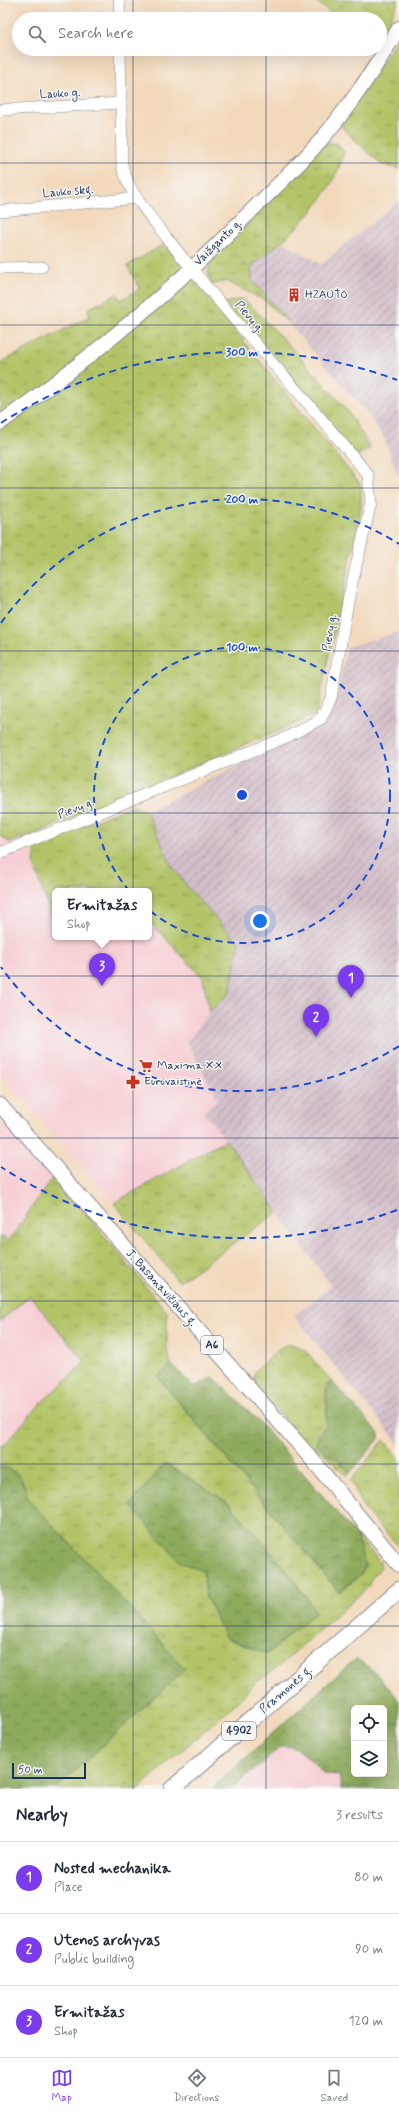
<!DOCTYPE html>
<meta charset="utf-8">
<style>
body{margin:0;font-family:Mynerve,sans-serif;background:#f6f6f7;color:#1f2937}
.controls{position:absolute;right:12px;bottom:12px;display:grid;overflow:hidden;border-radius:6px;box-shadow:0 4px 16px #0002}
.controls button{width:36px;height:36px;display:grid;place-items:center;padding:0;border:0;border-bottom:1px solid #e0e1e3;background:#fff;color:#1f2937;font:20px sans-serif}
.scale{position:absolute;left:12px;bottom:10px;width:74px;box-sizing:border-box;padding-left:4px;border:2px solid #1b2f5e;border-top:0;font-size:11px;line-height:14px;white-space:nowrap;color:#1b2f5e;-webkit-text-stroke:3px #f6f6f2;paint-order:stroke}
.you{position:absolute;left:260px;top:921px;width:14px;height:14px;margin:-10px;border:3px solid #fff;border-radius:50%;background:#1a73e8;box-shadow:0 0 0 6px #1a73e833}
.badge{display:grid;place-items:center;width:26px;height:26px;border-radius:50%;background:#7c3aed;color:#fff;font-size:13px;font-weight:700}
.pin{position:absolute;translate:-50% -33px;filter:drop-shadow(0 1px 2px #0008)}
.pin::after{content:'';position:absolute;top:21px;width:14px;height:12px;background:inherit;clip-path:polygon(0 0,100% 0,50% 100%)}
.popup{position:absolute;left:52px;top:888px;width:100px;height:52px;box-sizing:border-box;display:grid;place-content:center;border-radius:6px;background:#fff;filter:drop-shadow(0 1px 3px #0005);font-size:13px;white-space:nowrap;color:#747a83}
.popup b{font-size:15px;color:#1f2937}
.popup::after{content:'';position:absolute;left:50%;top:100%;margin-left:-8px;border:8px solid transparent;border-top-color:#fff}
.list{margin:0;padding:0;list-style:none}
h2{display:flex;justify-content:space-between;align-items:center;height:52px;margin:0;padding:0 16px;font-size:17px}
h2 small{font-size:13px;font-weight:400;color:#747a83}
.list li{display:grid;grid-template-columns:26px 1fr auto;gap:12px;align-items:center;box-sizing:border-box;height:72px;padding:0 16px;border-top:1px solid #e0e1e3}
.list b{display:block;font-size:15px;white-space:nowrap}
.list p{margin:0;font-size:13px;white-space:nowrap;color:#747a83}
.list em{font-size:13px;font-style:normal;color:#747a83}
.icon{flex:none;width:22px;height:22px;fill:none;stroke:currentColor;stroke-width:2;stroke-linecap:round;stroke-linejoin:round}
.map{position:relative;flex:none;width:399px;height:1789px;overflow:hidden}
.search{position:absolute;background:#fff;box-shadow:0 4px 16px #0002;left:12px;right:12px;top:12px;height:44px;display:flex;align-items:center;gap:10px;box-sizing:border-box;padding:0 14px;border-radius:22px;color:#747a83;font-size:15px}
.sheet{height:268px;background:#fff}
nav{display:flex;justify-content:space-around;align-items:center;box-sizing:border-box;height:56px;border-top:1px solid #e0e1e3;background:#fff;font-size:11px;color:#747a83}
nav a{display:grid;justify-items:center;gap:2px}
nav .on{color:#7c3aed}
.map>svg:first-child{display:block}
.built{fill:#f7cfd4}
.industrial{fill:url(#industrial-furrows)}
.grass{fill:url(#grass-tufts);stroke:#677a62;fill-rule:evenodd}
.forest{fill:url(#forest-crowns);stroke:#546c5d;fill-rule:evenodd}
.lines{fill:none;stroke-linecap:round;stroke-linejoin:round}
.minor-casing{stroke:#87848c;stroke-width:12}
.major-casing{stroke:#87848c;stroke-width:16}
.highway-casing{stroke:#87848c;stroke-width:18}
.minor{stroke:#fff;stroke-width:11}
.major{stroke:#fff;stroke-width:14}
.highway{stroke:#fff;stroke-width:16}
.grid{fill:none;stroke:#1b2f5e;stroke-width:1;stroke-opacity:0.55}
.ring{fill:none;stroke:#1d4ed8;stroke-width:2;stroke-dasharray:7 5}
.labels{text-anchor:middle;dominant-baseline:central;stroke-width:3;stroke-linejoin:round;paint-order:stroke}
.shield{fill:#f6f6f2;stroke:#5d6b8a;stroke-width:1}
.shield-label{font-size:11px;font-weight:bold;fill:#1b2f5e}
.street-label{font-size:12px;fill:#1b2f5e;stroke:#f6f6f2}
.poi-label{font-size:12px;fill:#1b2f5e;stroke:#f6f6f2;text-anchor:start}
.centre{fill:#1d4ed8;stroke:#f6f6f2;stroke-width:2}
.ring-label{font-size:12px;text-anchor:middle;font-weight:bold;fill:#1d4ed8;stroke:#f6f6f2;stroke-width:3;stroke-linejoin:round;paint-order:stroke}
</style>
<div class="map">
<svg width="399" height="1789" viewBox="0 0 399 1789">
<defs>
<pattern id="industrial-furrows" width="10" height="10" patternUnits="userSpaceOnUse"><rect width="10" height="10" fill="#d2bdc8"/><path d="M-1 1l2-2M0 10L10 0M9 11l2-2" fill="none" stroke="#aa9aa6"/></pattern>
<pattern id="grass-tufts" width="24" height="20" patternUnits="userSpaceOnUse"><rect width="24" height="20" fill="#b3c467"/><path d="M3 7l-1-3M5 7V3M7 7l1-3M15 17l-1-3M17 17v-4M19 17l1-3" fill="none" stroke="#91a058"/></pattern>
<pattern id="forest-crowns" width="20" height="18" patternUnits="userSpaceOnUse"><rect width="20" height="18" fill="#8eaa5c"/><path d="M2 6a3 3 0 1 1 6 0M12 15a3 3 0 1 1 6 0" fill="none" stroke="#738b4f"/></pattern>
</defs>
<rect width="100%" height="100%" fill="#f6f6f2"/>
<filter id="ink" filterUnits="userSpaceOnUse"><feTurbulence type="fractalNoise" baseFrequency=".025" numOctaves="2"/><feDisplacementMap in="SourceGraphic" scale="8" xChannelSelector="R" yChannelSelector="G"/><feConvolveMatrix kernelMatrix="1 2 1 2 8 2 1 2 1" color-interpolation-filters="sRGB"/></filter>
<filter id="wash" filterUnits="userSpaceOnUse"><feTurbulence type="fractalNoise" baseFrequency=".012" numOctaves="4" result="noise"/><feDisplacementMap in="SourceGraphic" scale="16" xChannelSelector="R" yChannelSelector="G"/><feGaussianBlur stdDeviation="0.9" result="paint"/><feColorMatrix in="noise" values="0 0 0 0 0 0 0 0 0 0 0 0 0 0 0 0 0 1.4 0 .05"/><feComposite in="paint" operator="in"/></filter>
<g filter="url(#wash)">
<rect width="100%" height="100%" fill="#f3d9bb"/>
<g class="built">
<path d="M0 836 3 840 25 838 55 924V937H149V921L203 978 209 1012 187 1043 218 1099 203 1113 226 1140 114 1203 0 1074Z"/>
<path d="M0 1114 54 1175 9 1241 0 1236Z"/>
<path d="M30 1296 85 1362 40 1404 4 1445 0 1446V1321Z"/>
<path d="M282 1746H291L303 1753 324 1774 339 1775 341 1789H231Z"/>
</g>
<g class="industrial">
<path d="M399 201V478L384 438 367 413 287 322 288 321 252 280 251 266 283 242 321 264Z"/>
<path d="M399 632V1444L294 1316 331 1286 226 1140 203 1112 218 1099 187 1042 209 1012 230 993 188 888 172 866 146 811 321 724 337 694 347 647Z"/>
</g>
<g class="grass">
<path d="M315 0H399L380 41V19H338Z"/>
<path d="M399 37V169L381 164 347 133 341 125Z"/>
<path d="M328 143 338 144 344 152C331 201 290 237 251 266L252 280 288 321 287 322 264 300 226 281 211 285 208 272 210 262 324 144Z"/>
<path d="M164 244 361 485V510L316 715 25 838 9 842 0 836V363L90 316 88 309 117 294 121 300 140 288 127 266Z"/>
<path d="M242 299 250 305 288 344 347 410 370 448 356 456 224 303Z"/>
<path d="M131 806 146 811 172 866 188 888 239 943 230 993 209 1012 203 978 149 921V891H55V924L53 922 34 864 36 845Z"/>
<path d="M226 1140 278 1212 179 1282 114 1203Z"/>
<path d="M54 1175 167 1312V1350L171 1364 158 1377 170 1392 339 1592C368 1571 366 1570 357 1536L380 1562 381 1567 371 1579 368 1587 277 1668 255 1683 238 1701 138 1789H55L185 1669C136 1614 86 1560 35 1507 19 1491 32 1474 0 1467V1446L4 1445 40 1404 85 1362 30 1296 0 1321V1236L9 1241ZM229 1503 291 1576 316 1612 267 1654 226 1638 206 1597 203 1571Z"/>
<path d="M292 1344 306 1351 332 1382 327 1385 326 1425 317 1436 350 1473 347 1475 343 1473 322 1452 306 1444 256 1387 254 1376 255 1371 283 1346Z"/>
<path d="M384 1440 399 1458V1547L365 1510 351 1480Z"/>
</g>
<g class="forest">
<path d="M171 1364 194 1387 213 1377 257 1419 357 1536 365 1564 362 1573 339 1592 158 1377Z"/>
<path d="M332 1382 379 1433V1439L350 1473 337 1459 333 1458 316 1444C318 1435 324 1431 326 1424 329 1411 324 1397 327 1385Z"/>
<path d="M165 1463 229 1503 291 1576 316 1612 267 1654 226 1638 206 1597 203 1571 180 1562 130 1505Z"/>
<path d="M0 1467C31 1473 19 1491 35 1507 86 1560 136 1614 185 1669L55 1789H0Z"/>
<path d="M356 1658 375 1672 399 1700V1789H341L339 1775 324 1774C312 1762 301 1746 282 1746L231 1789H214V1786ZM354 1708H384V1774H354Z"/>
</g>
</g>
<g filter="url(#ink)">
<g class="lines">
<g class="minor-casing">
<g id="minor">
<path d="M119 0 120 19"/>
<path d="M0 110 121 103"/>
<path d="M0 211 137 198"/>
<path d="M0 268 42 267"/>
<path d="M0 853 287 737 321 719 331 698 349 596 371 503 368 475C304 394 231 321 168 239 151 217 128 193 122 165L120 49"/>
</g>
</g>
<g class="major-casing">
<g id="major">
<path d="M0 423C86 362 166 296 241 221 264 198 289 175 311 151 346 113 373 71 399 28"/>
<path d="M0 1105 310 1457 399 1565"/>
</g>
</g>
<g class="highway-casing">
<path id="highway" d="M172 1789 399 1590"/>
</g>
<use href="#minor" class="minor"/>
<use href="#major" class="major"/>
<use href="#highway" class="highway"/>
</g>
</g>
<path class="grid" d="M133 0V19M266 0V19M133 49V1789M266 49V1789M0 163H399M0 325H399M0 488H399M0 651H399M0 813H399M0 976H399M0 1138H399M0 1301H399M0 1464H399M0 1626H399"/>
<g class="ring">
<circle cx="242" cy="795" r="148"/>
<path d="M399 1046A296 296 0 0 1 1 967M1 623A296 296 0 0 1 399 544"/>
<path d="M397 1210A443 443 0 0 1 1 1167M1 423A443 443 0 0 1 397 380"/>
</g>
<defs>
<g id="building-bare" transform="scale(1.08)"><path d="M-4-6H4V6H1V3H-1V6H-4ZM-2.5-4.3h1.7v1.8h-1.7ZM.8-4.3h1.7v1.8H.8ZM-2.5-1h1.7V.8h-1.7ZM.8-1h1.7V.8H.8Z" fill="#c8321e" stroke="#f6f6f2" stroke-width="2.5" paint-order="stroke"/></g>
<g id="supermarket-bare" transform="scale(1.08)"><path d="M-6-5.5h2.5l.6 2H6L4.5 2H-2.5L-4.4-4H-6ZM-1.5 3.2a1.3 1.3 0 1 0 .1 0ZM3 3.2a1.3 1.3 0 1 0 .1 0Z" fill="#c8321e" stroke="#f6f6f2" stroke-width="2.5" paint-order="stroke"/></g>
<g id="pharmacy-bare" transform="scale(1.08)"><path d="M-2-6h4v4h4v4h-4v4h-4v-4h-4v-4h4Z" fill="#c8321e" stroke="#f6f6f2" stroke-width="2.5" paint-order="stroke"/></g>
</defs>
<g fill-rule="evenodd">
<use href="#building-bare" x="294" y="295"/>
<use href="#supermarket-bare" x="146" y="1066"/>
<use href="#pharmacy-bare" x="133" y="1082"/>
</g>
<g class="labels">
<g class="shield">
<rect x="201" y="1336" width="22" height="18" rx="3"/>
<rect x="222" y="1722" width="34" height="18" rx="3"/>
</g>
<g class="shield-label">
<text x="212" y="1345">A6</text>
<text x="239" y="1731">4902</text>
</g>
<g class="street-label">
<text transform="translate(60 94) rotate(-3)">Lauko g.</text>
<text transform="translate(68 192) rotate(-5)">Lauko skg.</text>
<text transform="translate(218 243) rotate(-44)">Vaižganto g.</text>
<text transform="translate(249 317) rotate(49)">Pievų g.</text>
<text transform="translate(330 633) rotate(-81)">Pievų g.</text>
<text transform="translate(76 809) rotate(-22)">Pievų g.</text>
<text transform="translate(161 1288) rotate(48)">J. Basanavičiaus g.</text>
<text transform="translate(286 1690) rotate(-41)">Pramonės g.</text>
</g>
<g class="poi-label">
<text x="305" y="295">H2AUTO</text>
<text x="157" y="1066">Maxima XX</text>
<text x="144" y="1082">Eurovaistinė</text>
</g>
</g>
<circle cx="242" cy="795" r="6" class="centre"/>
<g class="ring-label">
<text x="242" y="356">300 m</text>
<text x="242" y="503">200 m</text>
<text x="242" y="651">100 m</text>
</g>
</svg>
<div class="controls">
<button><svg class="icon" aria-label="locate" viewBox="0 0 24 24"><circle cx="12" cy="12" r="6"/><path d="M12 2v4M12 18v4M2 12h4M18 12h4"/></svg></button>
<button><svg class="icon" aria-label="layers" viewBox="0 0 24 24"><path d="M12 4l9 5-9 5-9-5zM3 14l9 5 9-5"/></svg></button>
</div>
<div class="scale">50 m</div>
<div class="you"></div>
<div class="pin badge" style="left:351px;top:998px">1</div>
<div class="pin badge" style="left:316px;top:1037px">2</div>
<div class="pin badge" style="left:102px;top:986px">3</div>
<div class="popup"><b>Ermitažas</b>Shop</div>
<div class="search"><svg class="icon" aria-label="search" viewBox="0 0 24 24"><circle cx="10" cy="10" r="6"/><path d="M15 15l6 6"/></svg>Search here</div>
</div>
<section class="sheet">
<h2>Nearby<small>3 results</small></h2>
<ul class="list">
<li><span class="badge">1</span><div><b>Nosted mechanika</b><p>Place</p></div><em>80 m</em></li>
<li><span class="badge">2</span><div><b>Utenos archyvas</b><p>Public building</p></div><em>90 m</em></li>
<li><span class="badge">3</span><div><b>Ermitažas</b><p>Shop</p></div><em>120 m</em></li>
</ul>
</section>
<nav>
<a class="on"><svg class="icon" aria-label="map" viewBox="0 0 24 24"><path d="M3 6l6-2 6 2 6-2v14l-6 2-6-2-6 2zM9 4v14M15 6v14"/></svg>Map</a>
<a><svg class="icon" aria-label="directions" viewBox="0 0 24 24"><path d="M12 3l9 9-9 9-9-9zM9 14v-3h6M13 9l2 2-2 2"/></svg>Directions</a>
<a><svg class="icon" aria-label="saved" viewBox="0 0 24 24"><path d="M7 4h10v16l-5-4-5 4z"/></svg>Saved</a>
</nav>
